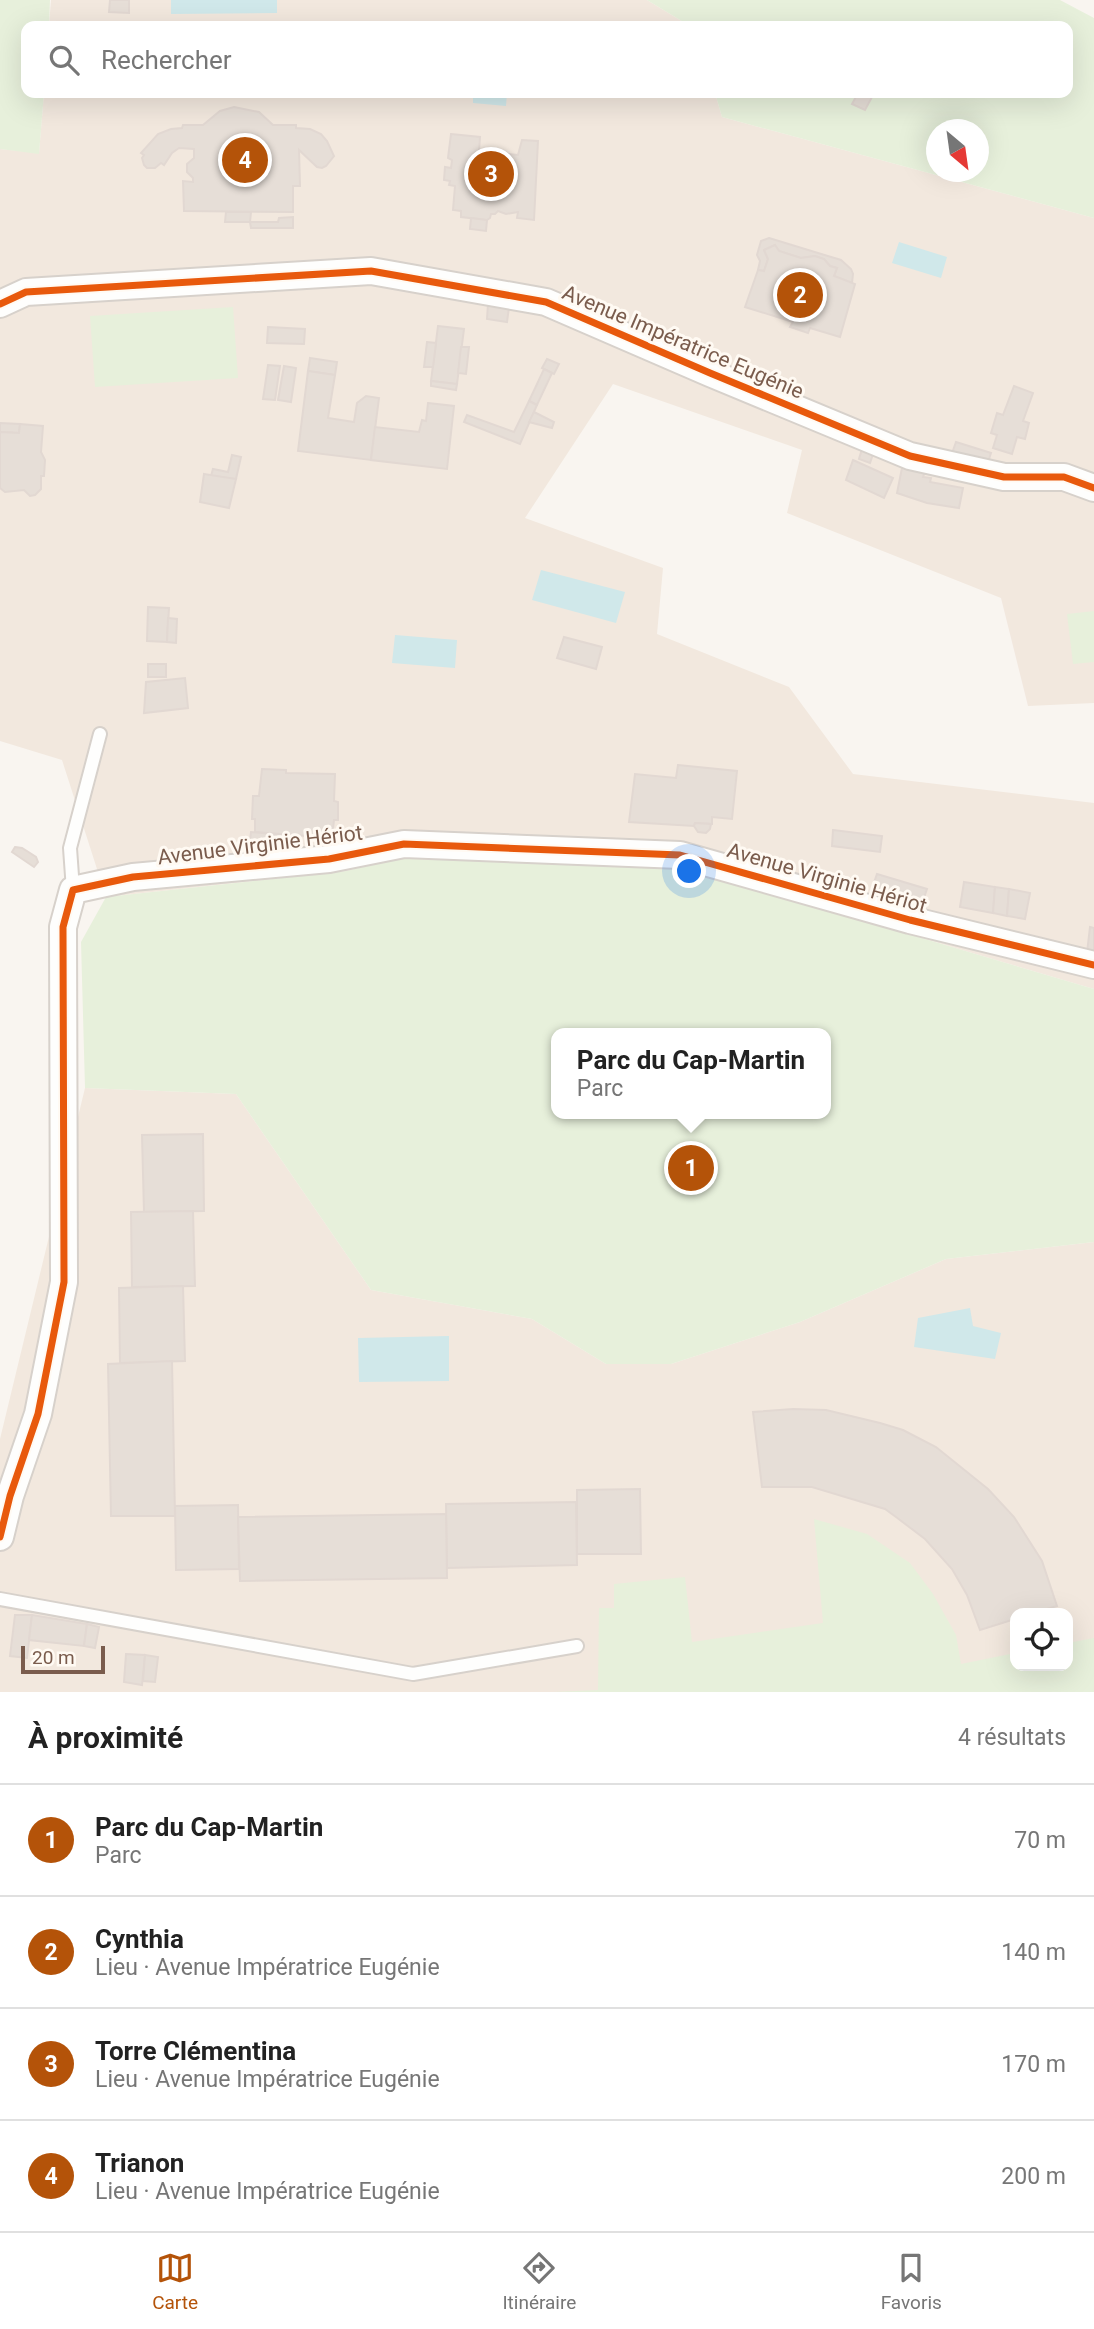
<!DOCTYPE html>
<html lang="fr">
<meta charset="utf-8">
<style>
body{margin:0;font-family:Roboto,sans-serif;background:#f6f6f6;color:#222}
.controls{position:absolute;right:21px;bottom:21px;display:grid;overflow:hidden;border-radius:14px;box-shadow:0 7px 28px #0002}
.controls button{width:63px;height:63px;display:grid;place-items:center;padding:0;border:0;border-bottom:2px solid #e0e0e0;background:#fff;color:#222;font:35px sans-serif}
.compass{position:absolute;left:926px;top:119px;width:63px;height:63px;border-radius:50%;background:#fff;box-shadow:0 7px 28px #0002;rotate:151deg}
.scale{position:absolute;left:21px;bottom:18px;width:84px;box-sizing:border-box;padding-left:7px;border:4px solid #7a5c4d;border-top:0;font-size:19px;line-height:24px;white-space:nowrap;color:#7a5c4d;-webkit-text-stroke:5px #fffaf3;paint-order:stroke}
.you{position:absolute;left:690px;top:872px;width:24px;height:24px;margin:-18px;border:5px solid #fff;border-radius:50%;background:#1a73e8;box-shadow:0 0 0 10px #1a73e833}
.badge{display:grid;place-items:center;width:46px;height:46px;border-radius:50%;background:#b45309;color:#fff;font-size:23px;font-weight:700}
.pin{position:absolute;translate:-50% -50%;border:4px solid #fff;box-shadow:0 2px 7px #0006}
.popup{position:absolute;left:551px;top:1028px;width:280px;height:91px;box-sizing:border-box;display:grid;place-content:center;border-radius:14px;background:#fff;filter:drop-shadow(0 2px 5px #0005);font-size:23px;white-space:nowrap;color:#767676}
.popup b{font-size:26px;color:#222}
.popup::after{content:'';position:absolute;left:50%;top:100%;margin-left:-14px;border:14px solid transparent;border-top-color:#fff}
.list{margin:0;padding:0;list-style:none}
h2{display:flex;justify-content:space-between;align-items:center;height:91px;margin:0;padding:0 28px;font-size:30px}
h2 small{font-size:23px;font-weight:400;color:#767676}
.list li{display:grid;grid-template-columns:46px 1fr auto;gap:21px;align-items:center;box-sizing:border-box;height:112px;padding:0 28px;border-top:2px solid #e0e0e0}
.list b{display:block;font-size:26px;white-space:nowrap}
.list p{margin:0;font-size:23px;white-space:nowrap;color:#767676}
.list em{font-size:23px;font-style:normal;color:#767676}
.icon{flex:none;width:38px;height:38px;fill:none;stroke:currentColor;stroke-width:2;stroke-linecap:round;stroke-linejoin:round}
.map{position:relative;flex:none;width:1094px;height:1692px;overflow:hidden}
.search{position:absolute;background:#fff;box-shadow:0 7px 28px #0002;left:21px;right:21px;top:21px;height:77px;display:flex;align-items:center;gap:18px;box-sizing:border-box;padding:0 24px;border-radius:14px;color:#767676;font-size:26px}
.sheet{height:539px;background:#fff}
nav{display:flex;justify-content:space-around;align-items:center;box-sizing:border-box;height:98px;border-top:2px solid #e0e0e0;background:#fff;font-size:19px;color:#767676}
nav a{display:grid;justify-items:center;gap:4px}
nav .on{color:#b45309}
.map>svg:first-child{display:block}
.residential{fill:#f2e8de;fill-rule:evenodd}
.green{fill:#e7f0db;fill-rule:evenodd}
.water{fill:#d0e8ea}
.building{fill:#e6ded7;stroke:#e2d8d2;stroke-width:2}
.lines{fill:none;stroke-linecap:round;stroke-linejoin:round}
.service-casing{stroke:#d7d1cb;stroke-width:16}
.minor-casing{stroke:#d7d1cb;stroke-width:30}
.service{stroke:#fefefd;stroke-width:12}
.minor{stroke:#fefefd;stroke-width:26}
.cycleway-casing{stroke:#fffaf3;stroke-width:11}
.cycleway{stroke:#e8590c;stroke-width:7}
.labels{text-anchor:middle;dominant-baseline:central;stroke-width:6;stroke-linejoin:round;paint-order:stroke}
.street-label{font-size:21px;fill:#7a5c4d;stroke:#fffaf3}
</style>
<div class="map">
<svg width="1094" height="1692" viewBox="0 0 1094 1692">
<rect width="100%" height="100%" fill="#f9f5f0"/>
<g class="residential">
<path d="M51 0H647L690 26H49Z"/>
<path d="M44 93H715L722 117 1094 218V703L1028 706 1001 598 787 513 802 450 613 384 525 518 663 568 657 634 789 687 853 774 1094 803V989L688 869 418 854 346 871 106 897 62 760 0 741V149L39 153Z"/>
<path d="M85 1088 236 1094 371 1290 532 1319 606 1364H671L800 1322 946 1259 1094 1242V1692H0V1439ZM1015 1613H1068V1666H1015Z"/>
</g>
<g class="green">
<path d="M0 0H50L49 26H26V93H44L39 154 0 149Z"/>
<path d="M647 0H1060L1094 18V218L722 117 715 93H1068V26H690ZM936 130H978V172H936Z"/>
<path d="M233 307 238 378 95 387 90 316Z"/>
<path d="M1094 611V662L1073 664 1067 614Z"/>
<path d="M418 854 688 869 1094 989V1242L946 1259 800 1322 671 1364H606L532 1319 371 1290 236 1094 85 1088 81 942 106 897 346 871ZM556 1033H826V1114H556Z"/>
<path d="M814 1519 867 1534 910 1563 933 1594 956 1635 961 1664 1015 1653V1666H1068V1643L1094 1638V1692H553L598 1690 599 1608H614V1584L685 1577 692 1642 823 1623Z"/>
</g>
<g class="water">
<path d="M171 0H277V13L171 14Z"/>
<path d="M473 93H507L506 106 473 103Z"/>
<path d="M899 242 947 257 941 278 892 263Z"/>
<path d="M541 570 625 592 616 623 532 600Z"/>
<path d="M395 635 457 640 455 668 392 663Z"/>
<path d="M970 1308 973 1326 1001 1333 995 1359 914 1347 918 1318Z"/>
<path d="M449 1336V1381L359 1382 358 1338Z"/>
</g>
<g class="building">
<path d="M110 0H129V13L109 12Z"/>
<path d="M858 93H864L872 97 865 110 852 104Z"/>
<path d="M234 107 259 112 273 125H296V128L310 129 321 134 327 141 334 156 326 166 322 168 317 167 299 150 300 186H293V212L184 211 183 181 193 182V178L187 172V164L194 158V149L179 148 172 153 164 165 161 163 155 168H147L144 165 142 158 144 155 141 153 158 134 171 129 182 128 183 125H203L220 111Z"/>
<path d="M451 134 480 137 479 151 518 155 522 140 538 141 534 220 517 218 518 212 506 214 498 211 495 214H491L490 218 487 220 461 217V211L453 210 455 186 449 185 450 181 444 180 445 167 451 168 452 160 448 158Z"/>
<path d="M226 212H251L250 222H225Z"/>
<path d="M293 217V228H251L250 222H278L279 218Z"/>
<path d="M471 218 487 220 486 231 470 229Z"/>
<path d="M769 238 841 260 851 269 853 274 852 283 834 276 837 268 830 266 824 259 815 256 801 258 779 251 775 245 764 250 768 259 764 271 758 270 760 261 757 255 761 241Z"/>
<path d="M775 245 779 251 801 258 815 256 824 259 830 266 837 268 834 276 855 284 840 337 810 328 808 333 790 327 793 322 745 307 758 270 764 271 768 259 764 250Z"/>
<path d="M488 304 509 307 507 322 487 319Z"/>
<path d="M438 326 464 329 457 384 431 381Z"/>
<path d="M268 327 305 329 304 344 267 343Z"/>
<path d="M427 342 436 343 433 367H424Z"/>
<path d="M461 347H469L466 374 458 373Z"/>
<path d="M310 358 337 362 335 375 308 371Z"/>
<path d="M547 359 559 364 554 374 542 368Z"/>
<path d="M268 365 280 366 275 400 263 399Z"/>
<path d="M284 366 296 368 291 402 278 400Z"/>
<path d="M544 369 552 373 537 405 529 401Z"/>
<path d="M308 371 335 375 328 418 354 422 357 403 366 396 379 398 371 460 298 451Z"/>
<path d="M431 381 457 384 456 390 431 386Z"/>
<path d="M1014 386 1033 393 1023 421 1029 423 1025 439 1017 437 1012 454 993 448 997 435 991 433 997 413 1003 415Z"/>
<path d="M529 401 537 405 520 444 464 422 467 415 514 432Z"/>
<path d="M428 403 454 406 447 469 371 460 375 427 419 432 422 420 426 421Z"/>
<path d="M534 412 554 422 552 428 529 422Z"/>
<path d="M0 423 20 424 19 433 0 432Z"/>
<path d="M20 424 43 426 41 452 45 460 44 476H41V489L35 495 30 496 24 490 5 492 0 488V432L19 433Z"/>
<path d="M956 442 991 453 987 465 951 456Z"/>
<path d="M862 449 873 454 870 463 859 459Z"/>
<path d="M232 455 241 457 236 479 211 476 213 469 228 472Z"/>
<path d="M853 460 893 478 884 498 846 480Z"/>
<path d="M902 468 925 472 923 477 931 478 930 482 963 488 959 508 927 503 897 493Z"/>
<path d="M204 474 236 479 229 508 200 502Z"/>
<path d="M148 607 169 608 167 642 147 641Z"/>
<path d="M168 618 177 619 176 643 167 642Z"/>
<path d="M564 637 602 647 596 669 557 658Z"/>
<rect x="148" y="664" width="18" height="13"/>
<path d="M185 678 188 708 144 713 146 682Z"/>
<path d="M678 765 737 771 732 819 712 817V824L695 823 694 826 629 822 635 774 676 778Z"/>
<path d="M262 769 286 770V773L335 774 334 801 338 802V820H334L332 838 255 832V819H252L253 796H259Z"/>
<path d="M695 823 711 824 710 829 706 833 698 832 694 826Z"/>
<path d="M833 830 882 836 880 852 832 846Z"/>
<path d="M251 832 286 835 285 843 250 841Z"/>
<path d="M15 847 22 848 36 857 38 862 34 867 12 852Z"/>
<path d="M877 874 927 889 919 912 869 897Z"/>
<path d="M964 882 995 887 993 913 960 907Z"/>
<path d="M995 887 1009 889 1007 916 993 913Z"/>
<path d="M1009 889 1030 893 1025 919 1007 916Z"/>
<path d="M1090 927 1094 928V954L1087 953Z"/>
<path d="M203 1134 204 1211 144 1212 142 1135Z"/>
<path d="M193 1211 195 1286 132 1287 131 1212Z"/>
<path d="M183 1286 185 1361 120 1363 119 1288Z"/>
<path d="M172 1361 175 1516H111L108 1364Z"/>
<path d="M793 1409 826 1410 880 1423 903 1430 936 1447 988 1489 1014 1517 1042 1561 1057 1606 1033 1613H1015V1619L980 1630 967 1595 952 1569 925 1539 896 1517 885 1509 812 1487H762L753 1412Z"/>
<path d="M640 1489 641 1554H577V1490Z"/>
<path d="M576 1502 577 1565 447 1568 446 1504Z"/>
<path d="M238 1505 239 1569 176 1570 175 1506Z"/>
<path d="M446 1514 447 1578 240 1581 238 1517Z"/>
<path d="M15 1615H32L27 1658 10 1656Z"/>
<path d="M32 1615 87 1624 84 1646 29 1640Z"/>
<path d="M87 1624 99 1627 95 1648 84 1646Z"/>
<path d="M126 1654 145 1655 142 1685 124 1682Z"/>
<path d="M145 1655 158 1657 155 1682 143 1681Z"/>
</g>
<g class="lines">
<g class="service-casing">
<g id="service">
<path d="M73 890 70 848 100 734"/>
<path d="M0 1599 413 1674 577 1646"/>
</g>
</g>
<g class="minor-casing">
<g id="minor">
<path d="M0 304 26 292 371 271 546 302 710 373 910 456 1004 477H1064L1094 488"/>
<path d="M0 1537 10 1496 38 1414 64 1282 63 927 73 890 133 877 329 859 404 844 680 855 910 920 1094 965"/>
</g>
</g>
<use href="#service" class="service"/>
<use href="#minor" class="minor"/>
<g class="cycleway-casing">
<g id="cycleway">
<path d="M0 304 26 292 371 271 546 302 710 373 910 456 1004 477H1064L1094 488"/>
<path d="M0 1537 10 1496 38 1414 64 1282 63 927 73 890 133 877 329 859 404 844 680 855 910 920 1094 965"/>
</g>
</g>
<use href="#cycleway" class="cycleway"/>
</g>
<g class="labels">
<g class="street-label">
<text transform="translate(683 342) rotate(23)">Avenue Impératrice Eugénie</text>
<text transform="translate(260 845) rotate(-7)">Avenue Virginie Hériot</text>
<text transform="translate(827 878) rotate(16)">Avenue Virginie Hériot</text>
</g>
</g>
</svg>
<div class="controls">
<button><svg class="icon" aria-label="locate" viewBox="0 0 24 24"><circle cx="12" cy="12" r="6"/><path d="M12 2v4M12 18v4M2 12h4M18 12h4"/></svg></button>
</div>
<svg class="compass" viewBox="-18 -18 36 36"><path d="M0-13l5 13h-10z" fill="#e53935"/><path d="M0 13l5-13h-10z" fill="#767676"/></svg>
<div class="scale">20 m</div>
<div class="you"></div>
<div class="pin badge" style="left:691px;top:1168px">1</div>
<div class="popup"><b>Parc du Cap-Martin</b>Parc</div>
<div class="pin badge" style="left:800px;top:295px">2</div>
<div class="pin badge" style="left:491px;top:174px">3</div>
<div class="pin badge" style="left:245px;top:160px">4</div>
<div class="search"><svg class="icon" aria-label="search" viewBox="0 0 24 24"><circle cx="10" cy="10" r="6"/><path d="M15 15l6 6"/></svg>Rechercher</div>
</div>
<section class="sheet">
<h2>À proximité<small>4 résultats</small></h2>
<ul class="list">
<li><span class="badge">1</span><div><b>Parc du Cap-Martin</b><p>Parc</p></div><em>70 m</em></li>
<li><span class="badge">2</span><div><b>Cynthia</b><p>Lieu · Avenue Impératrice Eugénie</p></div><em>140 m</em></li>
<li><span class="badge">3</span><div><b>Torre Clémentina</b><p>Lieu · Avenue Impératrice Eugénie</p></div><em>170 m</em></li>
<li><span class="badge">4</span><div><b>Trianon</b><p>Lieu · Avenue Impératrice Eugénie</p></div><em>200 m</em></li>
</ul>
</section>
<nav>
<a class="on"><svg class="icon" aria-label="map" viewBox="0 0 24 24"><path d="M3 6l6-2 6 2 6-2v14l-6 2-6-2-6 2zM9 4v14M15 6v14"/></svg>Carte</a>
<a><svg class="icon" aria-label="directions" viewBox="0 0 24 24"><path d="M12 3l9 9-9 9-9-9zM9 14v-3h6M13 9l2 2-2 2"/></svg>Itinéraire</a>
<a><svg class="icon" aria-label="saved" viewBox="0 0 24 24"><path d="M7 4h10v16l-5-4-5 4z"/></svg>Favoris</a>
</nav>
